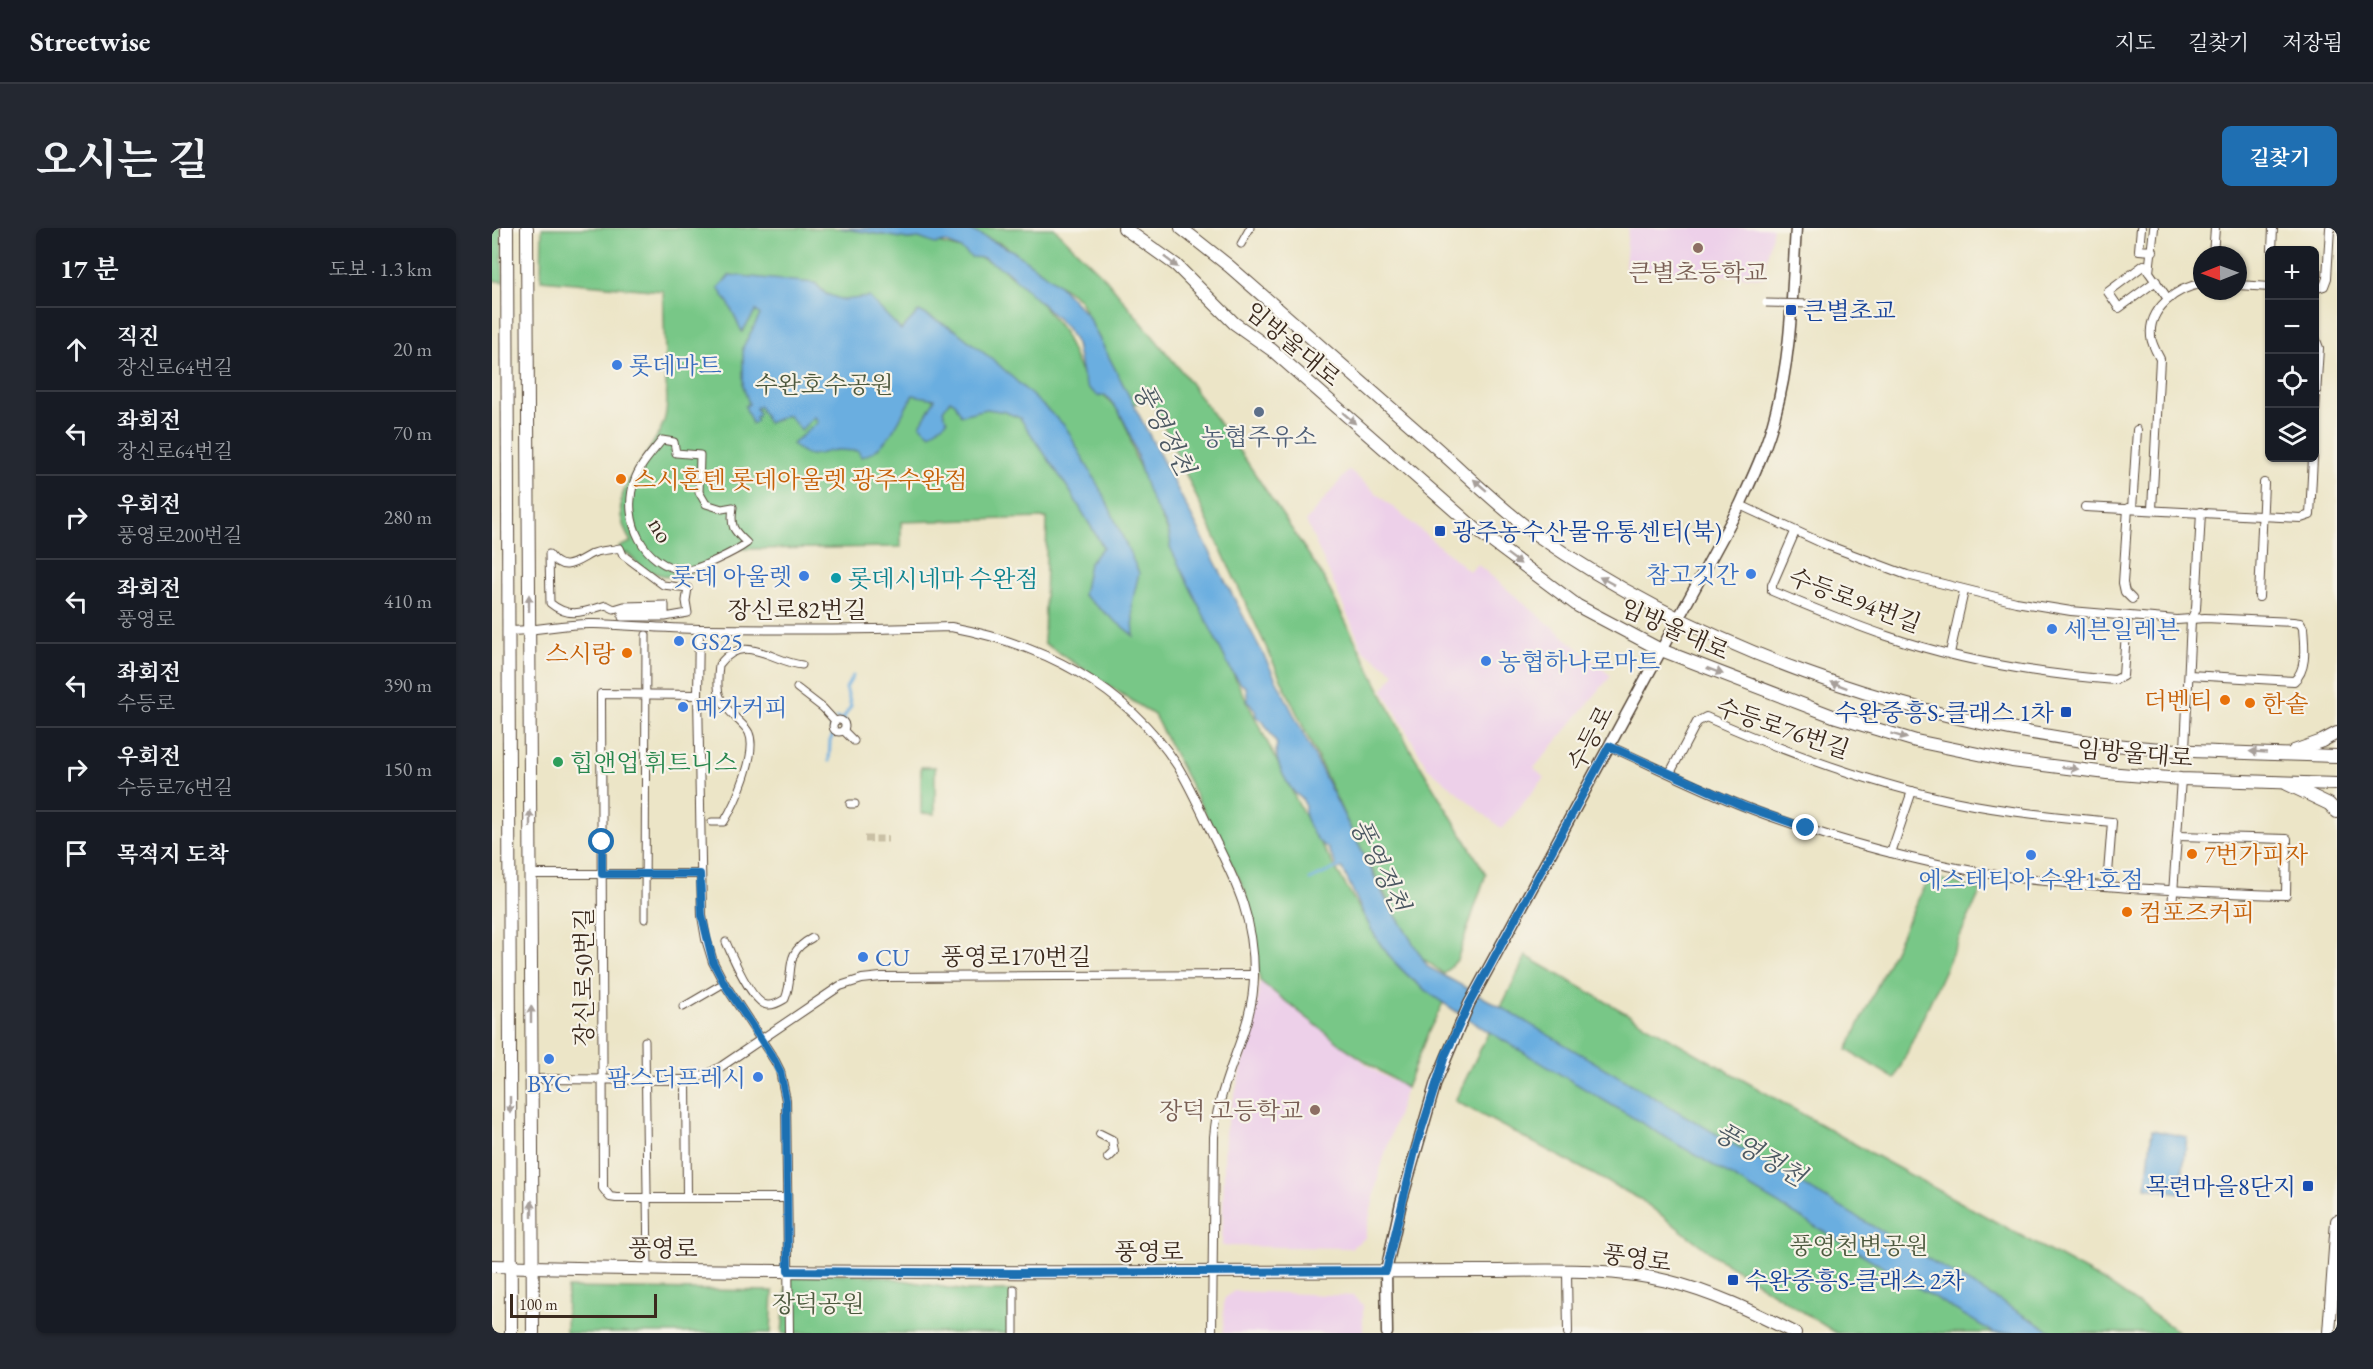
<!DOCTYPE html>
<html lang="ko">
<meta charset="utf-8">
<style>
body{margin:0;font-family:"EB Garamond","Noto Serif KR",serif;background:#242831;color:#f1f3f6}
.controls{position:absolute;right:18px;top:18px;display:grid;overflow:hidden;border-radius:9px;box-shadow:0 2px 4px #0004}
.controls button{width:54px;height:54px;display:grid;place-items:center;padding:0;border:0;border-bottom:2px solid #363941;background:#171b24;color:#f1f3f6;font:30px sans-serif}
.compass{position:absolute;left:1701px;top:18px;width:54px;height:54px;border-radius:50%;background:#171b24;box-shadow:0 2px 4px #0004;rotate:269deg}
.scale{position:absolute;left:18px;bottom:15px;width:147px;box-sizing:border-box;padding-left:6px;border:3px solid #3b2a1e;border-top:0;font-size:16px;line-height:21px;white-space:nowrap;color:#3b2a1e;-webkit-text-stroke:4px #f7f3e8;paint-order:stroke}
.stop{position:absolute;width:18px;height:18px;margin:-14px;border:4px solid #1f6fb2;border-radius:50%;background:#fff}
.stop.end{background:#1f6fb2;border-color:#fff;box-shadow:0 2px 6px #0008}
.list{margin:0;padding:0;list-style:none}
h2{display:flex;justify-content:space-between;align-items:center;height:78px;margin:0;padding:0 24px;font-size:26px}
h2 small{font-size:20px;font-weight:400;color:#9ea1a6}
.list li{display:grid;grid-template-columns:39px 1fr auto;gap:18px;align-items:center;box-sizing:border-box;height:84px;padding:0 24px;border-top:2px solid #363941}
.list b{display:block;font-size:22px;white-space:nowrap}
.list p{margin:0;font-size:20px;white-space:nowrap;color:#9ea1a6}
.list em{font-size:20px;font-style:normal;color:#9ea1a6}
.icon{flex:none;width:33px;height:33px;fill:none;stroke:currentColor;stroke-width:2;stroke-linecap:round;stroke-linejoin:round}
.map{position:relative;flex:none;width:1845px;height:1105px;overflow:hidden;border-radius:9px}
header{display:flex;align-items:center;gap:36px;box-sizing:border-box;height:84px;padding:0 30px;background:#171b24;border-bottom:2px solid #363941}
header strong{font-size:28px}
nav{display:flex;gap:33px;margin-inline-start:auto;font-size:21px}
.intro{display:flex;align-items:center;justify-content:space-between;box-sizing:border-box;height:144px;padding:0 36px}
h1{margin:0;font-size:42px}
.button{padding:15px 27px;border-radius:9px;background:#1f6fb2;color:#fff;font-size:21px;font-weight:700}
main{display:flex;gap:36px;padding:0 36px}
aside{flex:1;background:#171b24;border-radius:9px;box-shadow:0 2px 4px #0004}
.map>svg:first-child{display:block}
.built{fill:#edd0e9}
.green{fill:#78c787;stroke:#5a7852;stroke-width:1.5}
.water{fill:#6baee0;stroke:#536c7f;stroke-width:1.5}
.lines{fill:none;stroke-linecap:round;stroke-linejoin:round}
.stream{stroke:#6baee0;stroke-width:3}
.pedestrian-tunnel{stroke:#c9c0a5;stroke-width:7;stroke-dasharray:7 3.5;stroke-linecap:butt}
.pedestrian-casing{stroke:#564637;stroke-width:9}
.minor-casing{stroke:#564637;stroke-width:10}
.tertiary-casing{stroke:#564637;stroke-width:13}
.secondary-casing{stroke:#564637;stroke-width:14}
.pedestrian{stroke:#fff;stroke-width:7}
.minor{stroke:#fff;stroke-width:8}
.tertiary{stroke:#fff;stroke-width:10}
.secondary{stroke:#fff;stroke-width:12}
.pedestrian-bridge-casing{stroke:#564637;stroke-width:9;stroke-linecap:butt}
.pedestrian-bridge{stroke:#fff;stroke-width:7}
.oneway{fill:#a79f9a}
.route{stroke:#1f6fb2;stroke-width:8}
.education-dot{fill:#8d6e63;stroke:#f7f3e8;stroke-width:2}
.transit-dot{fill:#1a4fb4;stroke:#f7f3e8;stroke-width:2}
.shop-dot{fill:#3f7fe0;stroke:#f7f3e8;stroke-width:2}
.service-dot{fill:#5c6f8a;stroke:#f7f3e8;stroke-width:2}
.food-dot{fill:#e8710a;stroke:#f7f3e8;stroke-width:2}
.culture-dot{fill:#0f9aa8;stroke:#f7f3e8;stroke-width:2}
.leisure-dot{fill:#2e9e5b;stroke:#f7f3e8;stroke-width:2}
.labels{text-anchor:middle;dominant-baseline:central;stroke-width:4.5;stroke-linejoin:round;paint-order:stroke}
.education-label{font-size:24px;fill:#785e54;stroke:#f7f3e8}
.transit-label{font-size:24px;fill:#164399;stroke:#f7f3e8;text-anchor:start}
.street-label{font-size:24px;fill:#3b2a1e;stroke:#f7f3e8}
.shop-label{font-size:24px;fill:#366cbe;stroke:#f7f3e8;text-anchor:start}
.park-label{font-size:24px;fill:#4d593e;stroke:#f7f3e8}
.service-label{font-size:24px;fill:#4e5e75;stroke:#f7f3e8}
.food-label{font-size:24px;fill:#c56008;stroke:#f7f3e8;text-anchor:start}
.culture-label{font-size:24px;fill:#0d838f;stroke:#f7f3e8;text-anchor:start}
.leisure-label{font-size:24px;fill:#27864d;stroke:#f7f3e8;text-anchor:start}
.water-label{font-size:26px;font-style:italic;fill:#4c5862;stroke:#f7f3e8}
</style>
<header>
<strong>Streetwise</strong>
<nav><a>지도</a><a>길찾기</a><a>저장됨</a></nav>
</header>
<div class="intro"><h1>오시는 길</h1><a class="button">길찾기</a></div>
<main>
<aside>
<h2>17 분<small>도보 · 1.3 km</small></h2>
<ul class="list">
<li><svg class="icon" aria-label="ahead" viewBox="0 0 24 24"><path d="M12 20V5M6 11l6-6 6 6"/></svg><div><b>직진</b><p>장신로64번길</p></div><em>20 m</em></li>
<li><svg class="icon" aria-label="left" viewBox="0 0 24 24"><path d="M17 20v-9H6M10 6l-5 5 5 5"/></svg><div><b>좌회전</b><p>장신로64번길</p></div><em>70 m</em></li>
<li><svg class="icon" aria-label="right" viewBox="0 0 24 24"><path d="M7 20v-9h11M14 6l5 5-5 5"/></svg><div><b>우회전</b><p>풍영로200번길</p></div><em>280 m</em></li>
<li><svg class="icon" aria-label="left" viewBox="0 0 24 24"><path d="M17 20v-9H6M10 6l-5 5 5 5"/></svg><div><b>좌회전</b><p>풍영로</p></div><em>410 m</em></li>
<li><svg class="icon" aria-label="left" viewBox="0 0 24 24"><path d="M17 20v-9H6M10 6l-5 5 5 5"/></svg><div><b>좌회전</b><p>수등로</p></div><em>390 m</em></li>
<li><svg class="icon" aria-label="right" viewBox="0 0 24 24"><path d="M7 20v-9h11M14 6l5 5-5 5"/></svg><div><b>우회전</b><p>수등로76번길</p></div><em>150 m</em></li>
<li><svg class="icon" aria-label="arrive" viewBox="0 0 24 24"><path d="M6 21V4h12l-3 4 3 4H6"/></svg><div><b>목적지 도착</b></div></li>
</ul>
</aside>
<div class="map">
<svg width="1845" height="1105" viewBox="0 0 1845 1105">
<rect width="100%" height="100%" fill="#f7f3e8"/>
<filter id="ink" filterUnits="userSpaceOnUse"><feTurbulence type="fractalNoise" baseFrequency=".0167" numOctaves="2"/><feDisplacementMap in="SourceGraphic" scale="12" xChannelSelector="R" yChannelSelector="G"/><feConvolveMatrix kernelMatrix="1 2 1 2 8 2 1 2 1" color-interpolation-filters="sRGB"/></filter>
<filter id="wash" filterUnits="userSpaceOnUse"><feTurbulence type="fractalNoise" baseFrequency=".008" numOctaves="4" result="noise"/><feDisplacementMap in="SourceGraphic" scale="24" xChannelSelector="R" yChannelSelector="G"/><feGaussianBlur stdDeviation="1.35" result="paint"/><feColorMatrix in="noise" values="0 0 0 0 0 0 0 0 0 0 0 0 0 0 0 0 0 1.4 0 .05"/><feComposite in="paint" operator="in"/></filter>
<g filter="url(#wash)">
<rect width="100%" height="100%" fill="#ece5c7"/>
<g class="built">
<path d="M1136 0H1281L1271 50 1133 40Z"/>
<path d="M857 242 978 344 985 336 1119 448 1042 540 1052 550 1010 601 935 539 891 462 903 445 871 422 814 293Z"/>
<path d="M768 753 852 819 885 844 914 860 887 945 873 1010 859 1020 730 1018 733 904 764 783Z"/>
<path d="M742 1063 861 1068 871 1077V1105H731L732 1071Z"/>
</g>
<g class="green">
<path d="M0 0H9L11 54 0 52Z"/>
<path d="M50 0H352L416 11 427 10 469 21 507 38 543 68 571 103 590 146 626 182 636 203 643 229 723 410 814 591 879 700 951 775 935 807 914 860 852 819 768 753 753 662 662 487 552 415 555 290 409 294V319L244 321 194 347 177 349 154 343 135 325 131 327 127 319 139 314C107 262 157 237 172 193 177 177 174 159 173 142 173 116 172 90 171 63L49 52Z"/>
<path d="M471 0H562L614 51 691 145 755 234 829 345 918 521 994 646 965 732 952 746 929 729 904 688 854 591 659 171 641 176 587 71 512 17Z"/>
<path d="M429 539H443V586L429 585Z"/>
<path d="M1437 648 1489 662 1403 851 1355 822Z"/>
<path d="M1034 728 1375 923 1615 1055 1688 1105H1344L1220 1026 1148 971 963 873Z"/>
<path d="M296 1043 387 1048 473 1063H519V1105H290Z"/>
<path d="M75 1060 281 1063 279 1105H74Z"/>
</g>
<g class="water">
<path d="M347 0H474L521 23 566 56 595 87 785 453 895 674 936 739 1014 782 1562 1105H1502L994 802C952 776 908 751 882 706 870 685 861 662 850 640L846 641 835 619C825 616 816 598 813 588 812 584 814 579 812 574 810 569 805 568 802 564 793 553 781 530 785 516L772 495 764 488 763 482 756 473 754 459 749 456 739 442 678 319C681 303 668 288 660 273 648 248 645 218 632 193 627 183 621 175 613 167L606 168 595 159 590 146 584 116 575 100 515 43 491 30 479 29 469 21 453 14 443 16 427 10 416 11Z"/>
<path d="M238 47 323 55 334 66 351 72 377 69 409 102 427 83 463 102 506 136 573 198 613 270 647 345 640 375 642 408 591 367 597 335 611 319 578 263 528 190 513 184 495 181 469 187 463 175 458 172 451 182 455 193 438 206 428 197 443 171 421 167C407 190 397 222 369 229L366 223C359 223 352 222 346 222 323 224 320 235 300 216L326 194 322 189 309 202 296 187 276 195 267 178 264 180 267 187 263 189 265 193 260 196 253 178 257 176 251 158V119L268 87 264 83 250 104 237 76 226 60Z"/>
<path d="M1660 902 1695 909 1688 965 1654 959Z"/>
</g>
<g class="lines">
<g class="stream">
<path d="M344 490 351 491 359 478 354 460 361 448"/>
<path d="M351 491 354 495V502"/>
<path d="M337 533 338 513 342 505 339 500V494"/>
<path d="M818 652 848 638"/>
</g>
</g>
</g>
<g filter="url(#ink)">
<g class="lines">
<path class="pedestrian-tunnel" d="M373 611H396"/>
<g class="pedestrian-casing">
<g id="pedestrian">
<path d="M749 16 758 0"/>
<path d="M170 212 182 214 184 225 208 227 207 264 214 276 230 281 241 279C238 299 241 302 255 315 244 323 205 343 192 342 151 338 130 292 142 254 147 238 160 225 170 212Z"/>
<path d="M128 320 131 327 171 357 196 360 194 373 196 385 173 389H130V385L132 384H173V377L132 378 122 381 114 377C92 384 77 391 58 375L57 326C71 346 84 334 99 326 106 322 120 322 128 320Z"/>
<path d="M305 460 331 480 343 493"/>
<circle cx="347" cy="498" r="6"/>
<path d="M351 502 362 513"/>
<path d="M358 576H363"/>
<path d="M220 594H232C243 576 266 525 257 505 255 500 249 495 245 491 225 472 224 464 227 437 252 403 280 434 310 437"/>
<path d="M153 691 154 407"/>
<path d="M234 714C240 728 260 775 275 777 282 778 288 774 293 771 304 745 289 726 320 710"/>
<path d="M191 779 227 758"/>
<path d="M153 813 156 1041"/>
<path d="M522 1061V1105"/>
</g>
</g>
<g class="minor-casing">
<g id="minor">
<path d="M1649 0 1647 22 1661 23"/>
<path d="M1780 22 1781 0"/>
<path d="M1721 27 1723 0"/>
<path d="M1657 44 1662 0"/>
<path d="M1664 53 1627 80 1616 64 1652 37 1676 71"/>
<path d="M1746 57 1778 59"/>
<path d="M1822 61 1832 58 1835 50 1838 0"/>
<path d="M1822 107 1827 120 1822 199"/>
<path d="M1248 277 1332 316 1415 347 1524 374 1579 383 1685 392 1713 390 1801 394 1808 395 1811 400C1812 417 1816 441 1802 453L1697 447"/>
<path d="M1593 279 1809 290 1818 287 1821 230"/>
<path d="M1636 280 1631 355 1633 364 1640 371"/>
<path d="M1640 281 1645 202"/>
<path d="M1660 281 1668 131C1665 125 1660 117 1659 109 1656 81 1685 59 1710 56"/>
<path d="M1303 304 1280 357V363C1318 379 1356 395 1395 408 1468 433 1547 446 1623 452L1631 448 1635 389"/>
<path d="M1767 369 1772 255"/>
<path d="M207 401 206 467 210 688 214 711 221 734 232 755 283 833 288 843 294 872 297 1105"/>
<path d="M16 403C45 403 73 395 102 396 137 397 172 401 208 401 291 402 375 402 459 399 550 416 633 458 685 537 699 560 710 585 722 610 746 658 762 691 762 747 762 795 737 833 727 878 724 888 723 899 722 909L720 1105"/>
<path d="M1458 425 1472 363"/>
<path d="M206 467 109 466 111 960 118 969 124 970H294"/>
<path d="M1117 518C1175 544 1232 573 1292 593 1355 615 1421 632 1486 644 1536 653 1588 656 1639 660 1691 663 1742 666 1794 667L1795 611 1686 608"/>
<path d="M1693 521 1699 392 1704 381 1709 284"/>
<path d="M1178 545 1205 494 1214 489C1293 524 1377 555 1461 573 1514 584 1567 589 1620 594L1615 658"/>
<path d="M1399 625 1420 563"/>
<path d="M38 646H208"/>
<path d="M1680 680 1689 551"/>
<path d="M39 851 194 852 218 845 230 838 348 758 370 751 389 749 762 747"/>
<path d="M194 852 195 969"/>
<path d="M608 906 620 912 622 924 616 930"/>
<path d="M1075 1044 1076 1105"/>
</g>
</g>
<g class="tertiary-casing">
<path id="tertiary" d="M895 1105 894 1043 909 975 944 854 977 776 1248 277C1261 248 1275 219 1283 187 1300 127 1300 62 1304 0"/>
</g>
<g class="secondary-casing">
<g id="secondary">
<path d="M15 0 19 1105"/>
<path d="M35 0 41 1105"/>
<path d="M632 0 684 37 742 95 780 122 987 304 1086 378 1169 422 1341 488 1424 513 1520 533 1615 545 1689 551 1845 556"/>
<path d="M689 0 737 38C805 97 872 157 940 216 973 245 1010 282 1045 307 1209 421 1409 490 1606 515 1685 525 1766 525 1845 528"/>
<path d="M1802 523 1830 513 1845 505"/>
<path d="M1795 556 1837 576 1845 584"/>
<path d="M0 1038C225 1044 449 1045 674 1044 779 1044 885 1043 991 1043 1051 1043 1116 1039 1175 1053 1221 1064 1261 1084 1303 1105"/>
<path d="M1837 1105 1845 993"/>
</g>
</g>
<use href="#pedestrian" class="pedestrian"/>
<use href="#minor" class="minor"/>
<use href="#tertiary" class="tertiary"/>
<use href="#secondary" class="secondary"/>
<g class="pedestrian-bridge-casing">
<path id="pedestrian-bridge" d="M1274 75 1320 76"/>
</g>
<use href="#pedestrian-bridge" class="pedestrian-bridge"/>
</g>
<defs><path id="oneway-solid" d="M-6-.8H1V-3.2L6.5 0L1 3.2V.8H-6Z" transform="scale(1.5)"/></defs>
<g class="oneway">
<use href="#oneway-solid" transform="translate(679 34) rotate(38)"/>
<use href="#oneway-solid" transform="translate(857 190) rotate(41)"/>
<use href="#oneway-solid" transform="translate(988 257) rotate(-139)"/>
<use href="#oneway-solid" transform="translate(1022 331) rotate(37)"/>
<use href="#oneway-solid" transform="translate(1115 353) rotate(-152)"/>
<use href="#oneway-solid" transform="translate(37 375) rotate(-90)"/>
<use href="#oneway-solid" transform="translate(1223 443) rotate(21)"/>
<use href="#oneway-solid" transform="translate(1347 457) rotate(-159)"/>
<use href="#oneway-solid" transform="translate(1407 508) rotate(17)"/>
<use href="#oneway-solid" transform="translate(1766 524) rotate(-177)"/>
<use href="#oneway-solid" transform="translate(1578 540) rotate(7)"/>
<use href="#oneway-solid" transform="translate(38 591) rotate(-90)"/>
<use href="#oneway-solid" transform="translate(39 786) rotate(-90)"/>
<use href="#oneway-solid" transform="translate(18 877) rotate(90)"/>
<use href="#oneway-solid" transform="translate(40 981) rotate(-90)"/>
</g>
</g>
<g class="lines" filter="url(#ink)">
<path class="route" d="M110 614V646H208L210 688 221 734 232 755 283 833 288 843 294 872 296 1043 522 1045 894 1043 924 919 953 828 977 776 1117 518 1251 578 1314 600"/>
</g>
<g class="education-dot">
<circle cx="1206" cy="20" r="6"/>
<circle cx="823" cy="882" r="6"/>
</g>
<g class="transit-dot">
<rect x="1293" y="76" width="12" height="12" rx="3"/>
<rect x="942" y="297" width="12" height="12" rx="3"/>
<rect x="1568" y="478" width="12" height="12" rx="3"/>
<rect x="1810" y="952" width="12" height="12" rx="3"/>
<rect x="1235" y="1046" width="12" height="12" rx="3"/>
</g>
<g class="shop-dot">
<circle cx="125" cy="137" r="6"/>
<circle cx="1259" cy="346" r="6"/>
<circle cx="312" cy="348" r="6"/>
<circle cx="1560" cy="401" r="6"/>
<circle cx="187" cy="413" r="6"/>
<circle cx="994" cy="433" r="6"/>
<circle cx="191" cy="479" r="6"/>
<circle cx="1539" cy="627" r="6"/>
<circle cx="371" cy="729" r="6"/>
<circle cx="57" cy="831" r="6"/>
<circle cx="266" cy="849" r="6"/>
</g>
<circle class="service-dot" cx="767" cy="184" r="6"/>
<g class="food-dot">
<circle cx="129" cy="251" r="6"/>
<circle cx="135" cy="425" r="6"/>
<circle cx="1733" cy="472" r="6"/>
<circle cx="1758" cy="475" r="6"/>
<circle cx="1700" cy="626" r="6"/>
<circle cx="1635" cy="684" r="6"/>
</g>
<circle class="culture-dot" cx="344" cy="350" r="6"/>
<circle class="leisure-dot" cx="66" cy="534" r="6"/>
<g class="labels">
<g class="education-label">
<text x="1206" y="44">큰별초등학교</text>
<text x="811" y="882" text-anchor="end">장덕 고등학교</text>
</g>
<g class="transit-label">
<text x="1311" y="82">큰별초교</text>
<text x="960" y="303">광주농수산물유통센터(북)</text>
<text x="1562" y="484" text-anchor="end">수완중흥S-클래스 1차</text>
<text x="1804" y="958" text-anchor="end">목련마을8단지</text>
<text x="1253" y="1052">수완중흥S-클래스 2차</text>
</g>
<g class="street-label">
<text transform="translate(801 116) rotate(40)">임방울대로</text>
<text transform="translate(169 302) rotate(59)">no</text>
<text transform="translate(1363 372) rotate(21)">수등로94번길</text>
<text x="305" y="381">장신로82번길</text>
<text transform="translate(1183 401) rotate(24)">임방울대로</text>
<text transform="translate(1291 500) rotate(19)">수등로76번길</text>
<text transform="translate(1098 510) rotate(-62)">수등로</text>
<text transform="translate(1643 525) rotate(5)">임방울대로</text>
<text x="524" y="728">풍영로170번길</text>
<text transform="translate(91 749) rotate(-90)">장신로50번길</text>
<text transform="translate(171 1020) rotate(1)">풍영로</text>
<text x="657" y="1023">풍영로</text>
<text transform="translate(1145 1030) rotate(8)">풍영로</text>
</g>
<g class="shop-label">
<text x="137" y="137">롯데마트</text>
<text x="1247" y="346" text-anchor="end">참고깃간</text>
<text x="300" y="348" text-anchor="end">롯데 아울렛</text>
<text x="1572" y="401">세븐일레븐</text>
<text x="199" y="413">GS25</text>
<text x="1006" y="433">농협하나로마트</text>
<text x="203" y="479">메가커피</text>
<text x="1539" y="651" text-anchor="middle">에스테티아 수완1호점</text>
<text x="383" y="729">CU</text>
<text x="254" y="849" text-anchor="end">팜스더프레시</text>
<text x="57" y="855" text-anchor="middle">BYC</text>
</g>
<g class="park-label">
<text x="332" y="156">수완호수공원</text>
<text x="1367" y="1017">풍영천변공원</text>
<text x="326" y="1075">장덕공원</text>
</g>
<g class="service-label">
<text x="767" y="208">농협주유소</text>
</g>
<g class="food-label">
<text x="141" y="251">스시혼텐 롯데아울렛 광주수완점</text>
<text x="123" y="425" text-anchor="end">스시랑</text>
<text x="1721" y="472" text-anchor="end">더벤티</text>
<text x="1770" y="475">한솥</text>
<text x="1712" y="626">7번가피자</text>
<text x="1647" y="684">컴포즈커피</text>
</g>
<g class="culture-label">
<text x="356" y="350">롯데시네마 수완점</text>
</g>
<g class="leisure-label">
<text x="78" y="534">힙앤업 휘트니스</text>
</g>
<g class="water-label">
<text transform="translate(672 201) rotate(62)">풍영정천</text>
<text transform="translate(888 637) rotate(64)">풍영정천</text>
<text transform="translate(1268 926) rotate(30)">풍영정천</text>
</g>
</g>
</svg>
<div class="controls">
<button>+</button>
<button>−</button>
<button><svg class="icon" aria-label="locate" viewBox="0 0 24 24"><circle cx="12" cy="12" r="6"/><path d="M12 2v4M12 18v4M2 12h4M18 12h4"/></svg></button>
<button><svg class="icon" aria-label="layers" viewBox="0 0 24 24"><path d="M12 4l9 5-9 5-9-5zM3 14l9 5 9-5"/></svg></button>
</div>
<svg class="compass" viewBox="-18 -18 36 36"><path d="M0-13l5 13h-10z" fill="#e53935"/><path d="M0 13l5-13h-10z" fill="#9ea1a6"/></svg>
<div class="scale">100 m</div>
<div class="stop" style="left:110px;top:614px"></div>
<div class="stop end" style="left:1314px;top:600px"></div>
</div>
</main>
